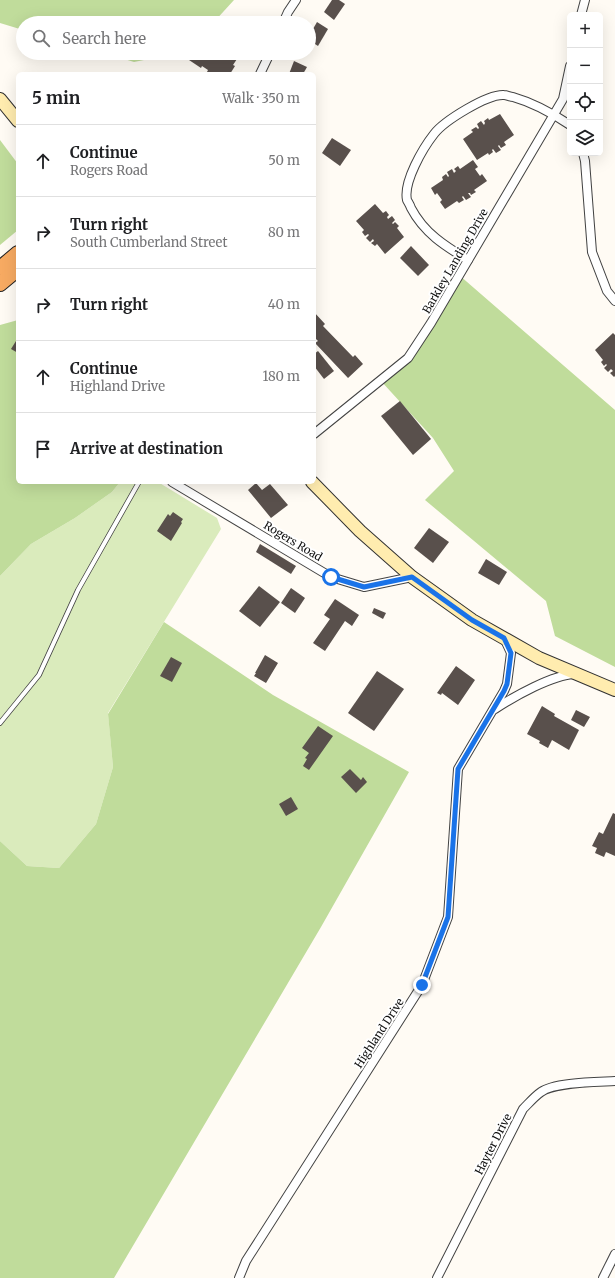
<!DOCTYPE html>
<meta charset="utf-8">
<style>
body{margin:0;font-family:Merriweather,serif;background:#f6f6f6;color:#202124}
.controls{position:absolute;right:12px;top:12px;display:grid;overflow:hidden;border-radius:6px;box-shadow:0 4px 16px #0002}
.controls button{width:36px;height:36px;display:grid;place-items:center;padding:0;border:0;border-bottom:1px solid #e0e0e0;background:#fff;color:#202124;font:20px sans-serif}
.stop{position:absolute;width:12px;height:12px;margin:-9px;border:3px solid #1a73e8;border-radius:50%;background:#fff}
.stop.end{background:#1a73e8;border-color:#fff;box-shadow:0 1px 4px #0008}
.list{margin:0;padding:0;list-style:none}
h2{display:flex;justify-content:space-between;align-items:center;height:52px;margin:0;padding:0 16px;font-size:17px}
h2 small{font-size:13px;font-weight:400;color:#757577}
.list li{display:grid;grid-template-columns:26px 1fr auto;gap:12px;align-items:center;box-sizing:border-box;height:72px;padding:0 16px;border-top:1px solid #e0e0e0}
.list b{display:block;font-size:15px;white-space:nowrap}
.list p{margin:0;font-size:13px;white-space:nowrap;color:#757577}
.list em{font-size:13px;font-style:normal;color:#757577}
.icon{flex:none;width:22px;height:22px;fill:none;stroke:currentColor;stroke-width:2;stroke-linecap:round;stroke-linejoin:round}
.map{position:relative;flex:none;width:615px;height:1278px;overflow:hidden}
.search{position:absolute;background:#fff;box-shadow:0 4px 16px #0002;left:16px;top:16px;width:300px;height:44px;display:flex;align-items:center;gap:10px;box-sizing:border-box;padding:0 14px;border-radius:22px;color:#757577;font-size:15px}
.panel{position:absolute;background:#fff;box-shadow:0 4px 16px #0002;left:16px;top:72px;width:300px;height:412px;border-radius:6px}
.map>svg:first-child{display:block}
.green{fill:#daebbc}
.forest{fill:#c0dc9b}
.building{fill:#59504c}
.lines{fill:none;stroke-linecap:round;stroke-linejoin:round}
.service-casing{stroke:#434343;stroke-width:5.5}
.minor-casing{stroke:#434343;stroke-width:10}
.secondary-casing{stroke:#323232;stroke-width:14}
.trunk-casing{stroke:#212121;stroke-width:16}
.service{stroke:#fff;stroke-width:4}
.minor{stroke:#fff;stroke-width:8}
.secondary{stroke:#ffecaf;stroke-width:12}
.trunk{stroke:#f7aa62;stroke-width:14}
.route{stroke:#1a73e8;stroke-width:5}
.labels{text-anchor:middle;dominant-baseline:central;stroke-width:4;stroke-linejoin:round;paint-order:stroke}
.street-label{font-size:11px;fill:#101010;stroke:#fff}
</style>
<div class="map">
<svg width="615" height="1278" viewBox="0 0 615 1278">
<rect width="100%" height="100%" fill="#fffbf4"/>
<path class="green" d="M120 482H158L217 518 221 529 108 713 113 767 96 824 59 868 27 866 0 841V576L31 544 75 518 112 492Z"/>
<g class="forest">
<path d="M0 0H234L213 23H23V30L0 23Z"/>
<path d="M105 53H179L134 62Z"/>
<path d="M0 140 18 164V230L0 245Z"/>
<path d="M459 275 615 410V667L555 636 546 601 425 500 454 471 433 438 381 381 408 358Z"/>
<path d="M18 320V482H120L112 492 75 518 31 544 0 576V325Z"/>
<path d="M164 622 273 695 409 772 321 927 114 1278H0V841L27 866 59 868 96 824 113 767 108 714Z"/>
</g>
<g class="building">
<path d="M332 0H339L345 4 334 20 324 12Z"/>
<path d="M317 22 328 29 318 46 309 40V36Z"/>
<path d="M194 53H241L233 65 235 66 230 74H206L208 70 202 66 201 68 189 60Z"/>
<path d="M294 61 307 67 303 74H289Z"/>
<path d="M500 114 514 135 504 142 506 145 501 148 499 145 498 146 501 150 496 153 493 149 492 150 493 152 489 155 488 153 477 160 463 139 473 132 471 130 476 127 478 129 479 128 477 124 481 121 484 125 485 123 484 121 488 118 489 120Z"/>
<path d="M332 138 351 150 340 166 322 153Z"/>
<path d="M473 160 478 167 475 169 480 176 482 174 487 181 474 190 476 192 471 195 470 193H468L471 197 466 200 463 196 462 197 464 200 459 203 457 201 445 209 440 202 442 200 437 193 435 195 431 188 443 180 442 177 446 174 448 177 449 176 447 172 452 169 454 173 456 171 454 169 458 166 460 169Z"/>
<path d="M375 204 383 213 386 211 389 215 387 217 388 219 392 216 395 220 392 223 393 224 395 222 399 226 397 228 404 237 385 254 377 244 375 246 371 243 374 241 373 239 370 242 366 238 369 235 368 234 365 236 362 232 364 230 356 221Z"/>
<path d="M411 246 429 265 418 276 400 258Z"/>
<path d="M314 312 325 324 323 326 353 357 355 355 363 364 348 378 315 343 318 341 314 337Z"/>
<path d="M613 333 615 335V376L614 377 610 373 613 371 611 369 608 372 604 368 607 365 606 364 604 366 601 362 603 360 595 350Z"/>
<path d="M16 341 18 342V353L11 349Z"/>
<path d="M318 351 334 371 324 379 314 366V354Z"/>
<path d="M400 401 431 439 413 455 381 416Z"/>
<path d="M256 483 262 490 270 484 288 505 271 518 248 490Z"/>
<path d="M173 512 183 519 181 522 182 523 171 541 157 531 168 514 170 516Z"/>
<path d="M429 528 449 542 433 563 414 548Z"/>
<path d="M260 544 296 566 291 574 256 552Z"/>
<path d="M486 559 507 572 499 585 478 573Z"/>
<path d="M259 586 280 602 260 627 239 611Z"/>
<path d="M291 588 305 598 295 613 281 603Z"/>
<path d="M335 599 359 615 352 626 345 621 325 651 313 643 330 619 324 615Z"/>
<path d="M374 608 386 613 383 619 372 613Z"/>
<path d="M265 655 278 663 266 683 254 676 256 673H255Z"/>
<path d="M171 657 182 663 172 682 160 676Z"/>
<path d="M456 666 475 680 458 705 442 693 441 695 437 693Z"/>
<path d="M377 671 404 689 374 731 348 713Z"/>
<path d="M542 706 555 714 554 716 579 730 569 750 552 740 548 748 539 743 540 741 527 734Z"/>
<path d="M576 710 590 717 584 727 571 720Z"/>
<path d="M318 726 333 736 309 770 303 766 307 759 305 758 309 753 302 748Z"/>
<path d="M350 769 361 780 363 777 367 782 356 793 341 777Z"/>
<path d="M291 797 298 809 286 816 279 804Z"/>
<path d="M613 813 615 814V856L606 852 604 857 595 853 597 848 592 846 599 832 603 834Z"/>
</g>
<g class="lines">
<g class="service-casing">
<path id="service" d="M0 723 39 675 78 590 139 482"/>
</g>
<g class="minor-casing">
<g id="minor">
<path d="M581 15 585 0"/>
<path d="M283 23 288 12 296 0"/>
<path d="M260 74 270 53"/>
<path d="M583 153 585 161 592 252 607 291 615 301"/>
<path d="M468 260C445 246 424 233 411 208 410 205 408 202 407 200 403 182 423 148 434 134 444 121 487 94 504 95 507 95 510 97 513 97 534 103 552 113 570 125"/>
<path d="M314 434 408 358 431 323 563 99 570 66"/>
<path d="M172 482 331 577 364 587 412 577"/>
<path d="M495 709C515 696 552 675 575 674"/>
<path d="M239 1278 246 1261 422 985 448 917 458 769 504 691 507 684 511 653 505 640"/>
<path d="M437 1278 523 1109C529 1103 535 1096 541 1092 554 1082 598 1082 615 1081"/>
<path d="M603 1278 615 1254"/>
</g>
</g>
<g class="secondary-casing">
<g id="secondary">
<path d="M0 99 18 121"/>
<path d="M312 482 360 531 412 577 472 620 539 658 615 690"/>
</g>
</g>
<g class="trunk-casing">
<g id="trunk">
<path d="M0 268 18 253"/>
<path d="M0 284 18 269"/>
</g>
</g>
<use href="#service" class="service"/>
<use href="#minor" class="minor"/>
<use href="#secondary" class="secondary"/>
<use href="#trunk" class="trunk"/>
</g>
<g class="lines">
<path class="route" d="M331 577 364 587 412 577 472 620 504 638 511 653 507 684 504 691 458 769 448 917 422 985"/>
</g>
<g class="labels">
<g class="street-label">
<text transform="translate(455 261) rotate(-60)">Barkley Landing Drive</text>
<text transform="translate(293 541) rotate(31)">Rogers Road</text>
<text transform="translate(379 1033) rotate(-57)">Highland Drive</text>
<text transform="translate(493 1144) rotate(-63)">Hayter Drive</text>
</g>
</g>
</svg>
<div class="controls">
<button>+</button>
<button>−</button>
<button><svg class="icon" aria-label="locate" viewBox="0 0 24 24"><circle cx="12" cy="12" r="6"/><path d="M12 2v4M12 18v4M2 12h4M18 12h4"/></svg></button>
<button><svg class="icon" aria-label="layers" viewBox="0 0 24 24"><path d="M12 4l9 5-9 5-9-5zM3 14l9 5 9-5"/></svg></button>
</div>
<div class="stop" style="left:331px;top:577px"></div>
<div class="stop end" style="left:422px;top:985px"></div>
<div class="search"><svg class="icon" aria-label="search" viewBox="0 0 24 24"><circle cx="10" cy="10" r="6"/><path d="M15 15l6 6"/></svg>Search here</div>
<section class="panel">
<h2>5 min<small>Walk · 350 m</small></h2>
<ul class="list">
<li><svg class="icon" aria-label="ahead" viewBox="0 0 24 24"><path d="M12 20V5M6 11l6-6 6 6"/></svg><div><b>Continue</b><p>Rogers Road</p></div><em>50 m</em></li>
<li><svg class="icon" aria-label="right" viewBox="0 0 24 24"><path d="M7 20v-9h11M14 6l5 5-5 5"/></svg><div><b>Turn right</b><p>South Cumberland Street</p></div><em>80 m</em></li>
<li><svg class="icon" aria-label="right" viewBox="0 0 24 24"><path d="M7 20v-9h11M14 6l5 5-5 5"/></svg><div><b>Turn right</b></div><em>40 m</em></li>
<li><svg class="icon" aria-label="ahead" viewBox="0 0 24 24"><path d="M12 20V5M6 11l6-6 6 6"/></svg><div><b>Continue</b><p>Highland Drive</p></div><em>180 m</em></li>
<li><svg class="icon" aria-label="arrive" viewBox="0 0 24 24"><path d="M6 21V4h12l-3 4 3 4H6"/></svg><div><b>Arrive at destination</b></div></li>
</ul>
</section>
</div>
